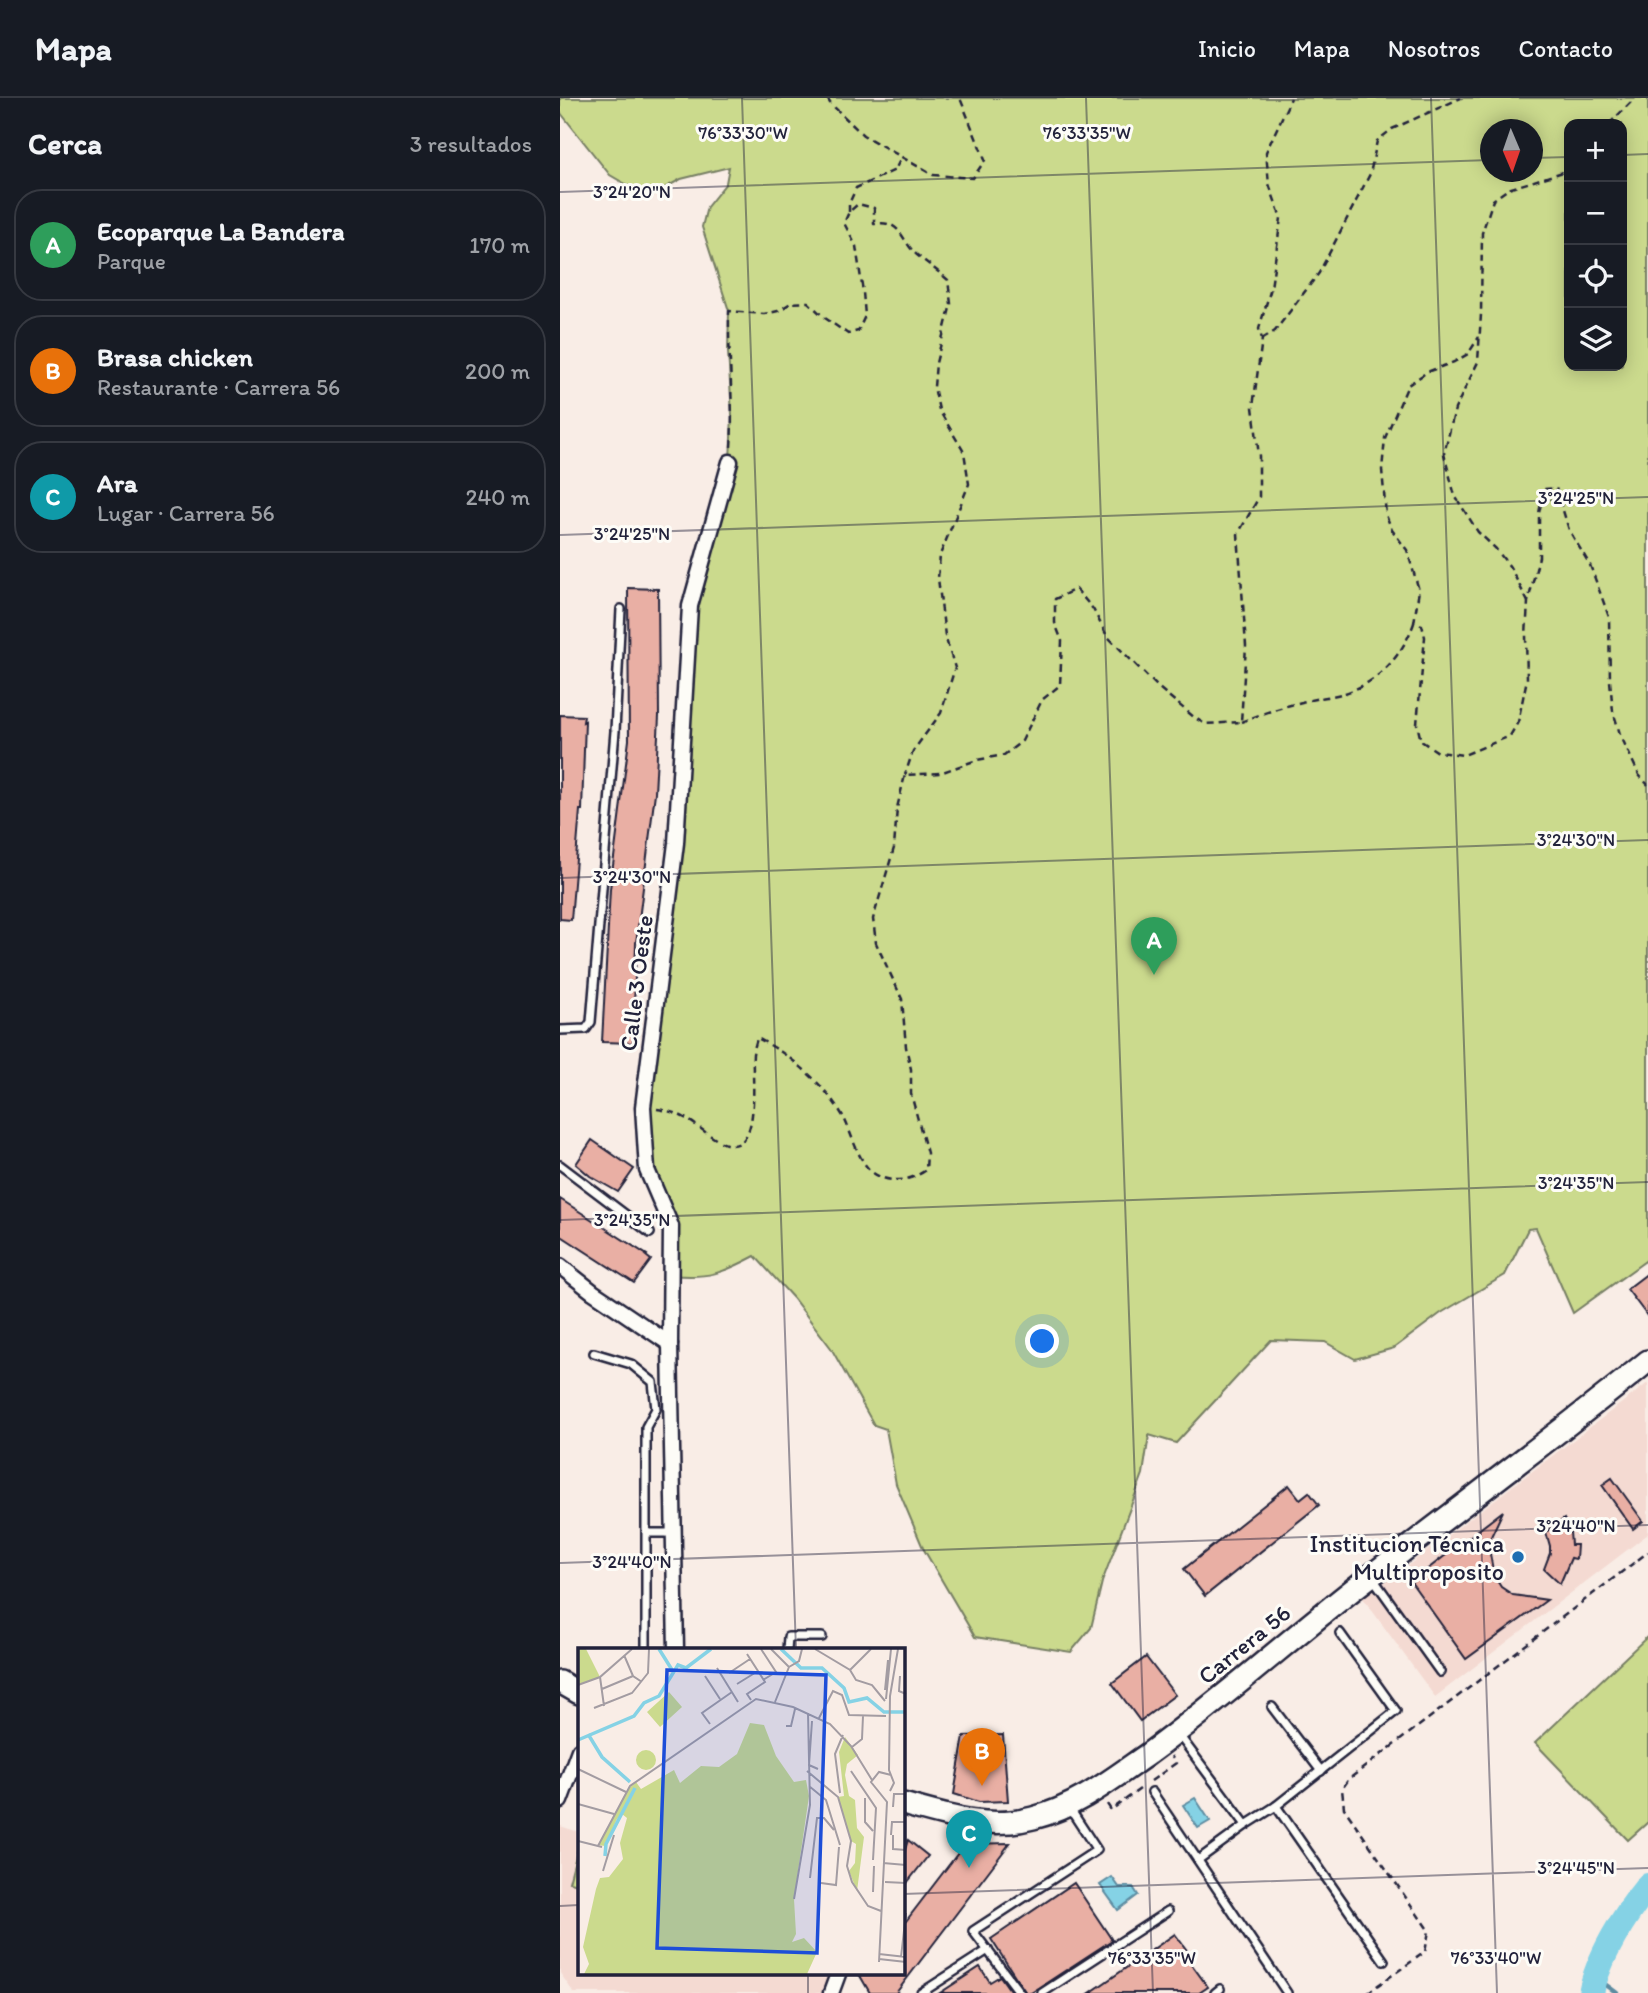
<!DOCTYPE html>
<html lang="es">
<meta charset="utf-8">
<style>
body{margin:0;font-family:Itim,sans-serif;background:#20242c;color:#f1f3f6}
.controls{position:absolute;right:21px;top:21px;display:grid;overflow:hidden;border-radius:14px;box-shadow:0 4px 18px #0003}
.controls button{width:63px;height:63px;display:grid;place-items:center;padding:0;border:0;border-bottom:2px solid #363941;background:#171b24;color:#f1f3f6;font:35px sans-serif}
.compass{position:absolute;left:920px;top:21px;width:63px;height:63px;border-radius:50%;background:#171b24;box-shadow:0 4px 18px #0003;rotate:178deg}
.you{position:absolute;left:483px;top:1244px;width:24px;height:24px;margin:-18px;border:5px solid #fff;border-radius:50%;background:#1a73e8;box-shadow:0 0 0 10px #1a73e833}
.badge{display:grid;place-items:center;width:46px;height:46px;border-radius:50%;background:#d93025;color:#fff;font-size:23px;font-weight:700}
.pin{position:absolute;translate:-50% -58px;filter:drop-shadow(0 2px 4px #0008)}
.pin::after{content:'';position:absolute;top:37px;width:24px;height:21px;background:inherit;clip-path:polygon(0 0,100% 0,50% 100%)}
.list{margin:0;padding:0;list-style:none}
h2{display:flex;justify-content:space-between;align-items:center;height:91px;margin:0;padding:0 28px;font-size:30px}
h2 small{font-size:23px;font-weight:400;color:#9ea1a6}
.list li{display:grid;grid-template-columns:46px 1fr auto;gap:21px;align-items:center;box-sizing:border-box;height:112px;margin:0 14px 14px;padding:0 14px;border:2px solid #363941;border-radius:28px}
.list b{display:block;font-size:26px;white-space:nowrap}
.list p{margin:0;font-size:23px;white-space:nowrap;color:#9ea1a6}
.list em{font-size:23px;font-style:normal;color:#9ea1a6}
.icon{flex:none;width:38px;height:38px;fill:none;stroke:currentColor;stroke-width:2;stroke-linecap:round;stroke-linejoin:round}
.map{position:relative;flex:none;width:1088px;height:1895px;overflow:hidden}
header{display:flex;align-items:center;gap:42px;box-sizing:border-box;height:98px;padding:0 35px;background:#171b24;border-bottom:2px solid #363941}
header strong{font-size:33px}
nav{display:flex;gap:38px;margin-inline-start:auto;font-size:24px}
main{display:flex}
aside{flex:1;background:#171b24}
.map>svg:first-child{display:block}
.built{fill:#f4dad2}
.green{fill:#cbda8d;stroke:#767e64;stroke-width:2;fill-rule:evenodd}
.water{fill:#85d2e5;stroke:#5d8ca1;stroke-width:2}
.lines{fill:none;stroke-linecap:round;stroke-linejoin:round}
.stream{stroke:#5d8ca1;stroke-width:4.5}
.river{stroke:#85d2e5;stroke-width:26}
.building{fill:#e9afa4;stroke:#22223b;stroke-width:2}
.lane-casing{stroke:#22223b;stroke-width:12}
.street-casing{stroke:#22223b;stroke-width:19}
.secondary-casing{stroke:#22223b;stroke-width:26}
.path{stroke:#22223b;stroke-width:2.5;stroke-dasharray:7 5;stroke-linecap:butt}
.lane{stroke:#fdfcf7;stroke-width:7}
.street{stroke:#fdfcf7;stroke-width:14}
.secondary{stroke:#fdfcf7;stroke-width:21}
.ticks{fill:none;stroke:#22223b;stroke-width:2;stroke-opacity:0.45}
.poi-dot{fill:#1f6fb2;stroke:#fdfcf7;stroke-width:2.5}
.labels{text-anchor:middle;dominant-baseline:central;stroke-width:6;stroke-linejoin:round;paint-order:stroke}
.street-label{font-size:24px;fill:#22223b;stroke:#fdfcf7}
.poi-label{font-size:24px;fill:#22223b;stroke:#fdfcf7;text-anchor:end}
.inset-river{fill:none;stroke:#85d2e5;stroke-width:3.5}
.inset-road{fill:none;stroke:#a39ca2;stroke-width:2}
.view{fill:#1d4ed8;fill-opacity:0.15;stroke:#1d4ed8;stroke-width:3.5}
.inset-edge{fill:none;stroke:#22223b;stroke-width:3.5}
.ticks-label{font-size:18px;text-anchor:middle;fill:#22223b;stroke:#fdfcf7;stroke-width:6;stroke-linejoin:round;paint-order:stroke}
</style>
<header>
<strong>Mapa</strong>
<nav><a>Inicio</a><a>Mapa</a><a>Nosotros</a><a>Contacto</a></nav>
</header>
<main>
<aside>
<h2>Cerca<small>3 resultados</small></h2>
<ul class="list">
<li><span class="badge" style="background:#2e9e5b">A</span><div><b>Ecoparque La Bandera</b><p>Parque</p></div><em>170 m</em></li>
<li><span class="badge" style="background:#e8710a">B</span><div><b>Brasa chicken</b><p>Restaurante · Carrera 56</p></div><em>200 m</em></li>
<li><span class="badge" style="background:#0f9aa8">C</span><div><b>Ara</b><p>Lugar · Carrera 56</p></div><em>240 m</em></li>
</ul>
</aside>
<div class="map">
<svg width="1088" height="1895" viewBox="0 0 1088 1895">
<rect width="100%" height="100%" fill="#f9ede6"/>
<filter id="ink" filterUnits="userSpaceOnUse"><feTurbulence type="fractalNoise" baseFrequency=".0143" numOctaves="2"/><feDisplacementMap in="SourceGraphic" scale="14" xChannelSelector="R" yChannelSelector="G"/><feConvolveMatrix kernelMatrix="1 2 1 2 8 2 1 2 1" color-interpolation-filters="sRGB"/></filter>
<g filter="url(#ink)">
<g class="built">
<path d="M1088 1285V1436L875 1599 800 1496 829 1482Z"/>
<path d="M0 1728 19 1734V1876H269L262 1895H14L0 1875Z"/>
</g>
<g class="green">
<path d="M0 0H1088V1161L1013 1215 976 1130 968 1131 945 1177 881 1215 834 1250 795 1261 765 1244 711 1242 616 1345 589 1337 583 1376 542 1484 531 1530 511 1554 415 1539 363 1450 336 1386 326 1331 314 1327 271 1250 233 1200 195 1158C163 1175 148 1181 111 1177V1128L87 1072 83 1009 116 745 130 508 170 364 172 316 168 254 169 213 142 129 147 109 166 85 169 69 121 81 88 99 50 77 0 14ZM1009 26H1062V268H1009ZM930 32H972V74H930Z"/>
<path d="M1088 1538V1724L1068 1742 975 1645Z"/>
<path d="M17 1754 19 1755V1786L9 1784Z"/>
</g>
<g class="water">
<path d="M635 1700 650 1723 638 1730 623 1707Z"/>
<path d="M552 1779 559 1789H573L578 1797 558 1812 540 1787Z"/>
</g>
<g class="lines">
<path class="stream" d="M1034 1878 1057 1895"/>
<path class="river" d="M1031 1895C1038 1860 1065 1816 1088 1788"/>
</g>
<g class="building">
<path d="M68 490 98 491 99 618 95 695 76 845 73 945 42 944 50 791 69 642Z"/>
<path d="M0 617 24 618 23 624 25 623 22 712H20L11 822 0 821Z"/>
<path d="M32 1042 74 1071 58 1094 30 1078 16 1066Z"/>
<path d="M0 1101 87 1157 86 1158 91 1162 74 1185 0 1137Z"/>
<path d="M1088 1175V1219L1067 1191Z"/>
<path d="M1052 1380 1083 1423 1073 1431 1042 1387Z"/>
<path d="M729 1387 740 1401 749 1394 759 1407 645 1498 624 1471Z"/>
<path d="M943 1413 928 1445 934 1478 941 1489 953 1497 987 1502 906 1561 851 1484Z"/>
<path d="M1004 1421 1010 1434 1011 1447H1017L1016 1461 1011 1460 1000 1486 984 1471 990 1455V1448L986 1434Z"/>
<path d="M586 1559 615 1597 580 1623 552 1585Z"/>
<path d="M443 1637 448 1703 419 1704 394 1696 404 1638Z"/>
<path d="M348 1742 368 1758 343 1790V1758Z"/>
<path d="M450 1745 336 1895H310L299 1876H343V1827L405 1746Z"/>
<path d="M514 1785 552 1842 471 1895H466L431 1841Z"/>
<path d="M615 1836 631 1858 627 1860 648 1889 639 1895H530Z"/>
<path d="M420 1869 430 1884 440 1878 452 1895H380Z"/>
</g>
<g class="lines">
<g class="lane-casing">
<g id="lane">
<path d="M0 932 26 931 31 924 55 633 61 511"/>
<path d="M0 1067 90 1135"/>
<path d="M34 1255 71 1266 93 1284 96 1311 86 1329V1552"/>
<path d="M87 1435H114"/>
<path d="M812 1479 880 1574"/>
<path d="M227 1552 228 1539H262"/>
<path d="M712 1609 761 1673"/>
<path d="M619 1637 686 1727"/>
<path d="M592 1694 727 1895"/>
<path d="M716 1708 824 1863"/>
<path d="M638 1762 686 1727 716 1708 836 1613 780 1535"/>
<path d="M361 1895 428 1852"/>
<path d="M460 1895 413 1833 537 1752 514 1717 506 1710"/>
<path d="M482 1895 608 1813"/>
<path d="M655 1895 660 1891"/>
</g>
</g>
<g class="street-casing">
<g id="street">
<path d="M0 1168 33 1194 110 1246"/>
<path d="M116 1552 110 1246 111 1128 87 1072 83 1009 116 745 130 508 170 364"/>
<path d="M0 1703 19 1652"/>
<path d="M271 1895 278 1876"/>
</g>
</g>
<g class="secondary-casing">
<g id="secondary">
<path d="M0 1584 19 1595"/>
<path d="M343 1706C386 1718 429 1732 473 1720 517 1709 552 1681 588 1656 659 1604 725 1545 795 1490 893 1414 992 1341 1088 1263"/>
</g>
</g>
<g class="path">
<path d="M267 0 270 5 303 37 373 77 413 80 425 62 400 0"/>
<path d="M1049 26 1075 0"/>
<path d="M289 114V106L296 90 335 72 341 60"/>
<path d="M702 241 715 233 759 175 810 76 817 43 832 31 901 0"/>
<path d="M171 349C174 304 168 258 169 213L204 216 218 213 231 205 248 204 265 220 288 236 298 233 305 218 303 194 296 148 284 125 289 114 298 106 314 110V126C342 121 340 142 357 157 367 165 378 173 388 182L391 206 376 265 374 289 379 312 404 354 409 386 380 457 378 480 385 538 395 570 381 615 353 653 345 677"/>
<path d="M968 504 950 469 936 451 918 434 895 398 884 356 895 311 918 264 921 216 922 135 933 102 948 91 1003 74 1009 65"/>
<path d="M854 525 859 492 847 452 832 432 826 417 822 372 825 340 848 287 867 274 894 264 908 256 919 239"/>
<path d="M681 624C701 616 721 609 742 604 756 600 771 599 785 595 819 584 842 558 854 525L862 527 865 539 857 626 861 643 878 654 904 657 950 638 958 624 967 581 966 538 968 504 979 459V415L984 391 996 390 1009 432 1030 467 1049 519 1050 583 1053 613 1060 636 1079 677 1088 687"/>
<path d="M97 1011C127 1015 135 1029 159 1043 204 1067 191 976 193 956 194 950 196 945 197 940 223 953 246 971 265 993 272 1001 279 1011 284 1020 291 1035 295 1051 304 1065 318 1087 347 1086 366 1072L367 1055 351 996V971L346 949 342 901 316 845 313 821 334 750 337 710 345 677 380 675 417 662 444 657 462 643 482 602 500 587 502 543 495 525V501L516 491 533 511 547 538 599 590 635 620 645 626 681 624 686 548 678 436 699 399V358L693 309 702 241 699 231 711 190 721 120 709 86 706 54 731 0"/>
<path d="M591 1683 616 1665 611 1658"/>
<path d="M547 1706 551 1712 580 1691"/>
<path d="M807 1895 865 1854 869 1833 784 1710 782 1691 789 1681 1088 1454"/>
</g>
<use href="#lane" class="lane"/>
<use href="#street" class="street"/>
<use href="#secondary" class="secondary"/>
</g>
</g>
<path class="ticks" d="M182 0 236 1552M526 0 593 1895M871 0 937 1895M1062 57 1088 56M972 60 1009 59M0 94 930 62M0 437 1088 399M0 780 1088 742M0 1122 1088 1084M0 1465 1088 1427M343 1796 1088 1770M0 1808 19 1807M248 1876V1895"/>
<circle class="poi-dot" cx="958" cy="1459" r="7"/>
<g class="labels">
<g class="street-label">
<text transform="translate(76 885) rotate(-83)">Calle 3 Oeste</text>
<text transform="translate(684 1546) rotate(-39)">Carrera 56</text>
</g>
<g class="poi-label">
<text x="944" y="1445">Institucion Técnica<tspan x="944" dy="28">Multiproposito</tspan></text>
</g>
</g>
<g transform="translate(18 1550)">
<rect width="327" height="327" fill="#f9ede6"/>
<path d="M0 1H8L22 29 0 37ZM91 44 104 59 82 79 69 64ZM172 75 186 77 198 108 216 134 228 132 231 148 216 251 218 286 214 294 226 290 239 304 229 326H6L11 316 5 299 18 241 22 230 31 229 45 211 42 195 49 170 44 166 39 171 27 198 20 197 50 141 58 134 63 141 96 122 102 135 123 118 141 119 159 106ZM267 89 280 107 269 116 267 127 271 148 277 152 279 180 286 189 279 243 271 223 277 215 278 196 273 193 260 149 266 148 261 104ZM58 112a10 10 0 1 1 20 0a10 10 0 1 1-20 0Z" fill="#cbda8d"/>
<path class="inset-river" d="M81 1 96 25M203 1 223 20H244L266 40 271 54 289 50 306 64H328M10 86 24 109 52 134M0 92 56 68 66 55 81 48 100 17 108 20 133 1M27 208 28 196 57 140"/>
<path class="inset-road" d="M183 1 198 24 185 32M193 1 211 19M237 1 272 22 278 32 294 37 307 53M169 6 187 34 169 46 173 52M46 7 55 28 64 34M211 19 221 13 224 1M139 20 160 54M272 22 293 1M151 25 172 11M127 28 142 51M322 28 321 43 328 46M22 29 26 58M159 36 180 23M0 37 22 29 54 1M24 41 55 28M307 42 310 12M308 51 313 1M197 54 211 19M16 60 54 45 70 25 71 1M241 70 255 43 264 47 271 67 308 68M234 73 231 117 240 121M132 76 124 65 154 44M208 78H213L217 61M274 99 284 91 285 68M0 121 48 144M229 123 260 149 273 193 269 218 274 234 290 258 303 263M273 123 298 160 295 212M231 138 248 152 262 197M312 143 316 135 311 122 312 48 320 1M262 145 257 106 265 87M287 150V174L295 183M0 156 36 166M315 159 316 146H328M313 187 314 174H328M315 187V201L328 202M0 193 24 199M20 198 52 138 178 51 215 59 252 76 273 98 294 132M305 215 328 217M25 223 36 187M232 230 239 170H246L256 182M307 234 328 235M243 235 258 237 261 199M295 244 296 218M216 251 232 157 230 65M301 306 328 309M323 309 328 265M301 311 328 314M301 314 309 154 293 134 301 124 313 127"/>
<path class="view" d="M89 22 248 27 239 305 79 300Z"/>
<rect width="327" height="327" class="inset-edge"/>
</g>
<g class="ticks-label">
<text x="183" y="41">76°33'30"W</text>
<text x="527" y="41">76°33'35"W</text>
<text x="72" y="100">3°24'20"N</text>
<text x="1016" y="406">3°24'25"N</text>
<text x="72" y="442">3°24'25"N</text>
<text x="1016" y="748">3°24'30"N</text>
<text x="72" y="785">3°24'30"N</text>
<text x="1016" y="1091">3°24'35"N</text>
<text x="72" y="1128">3°24'35"N</text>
<text x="1016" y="1434">3°24'40"N</text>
<text x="72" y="1470">3°24'40"N</text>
<text x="1016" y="1776">3°24'45"N</text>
<text x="592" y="1866">76°33'35"W</text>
<text x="936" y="1866">76°33'40"W</text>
</g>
</svg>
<div class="controls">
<button>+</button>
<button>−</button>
<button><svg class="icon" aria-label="locate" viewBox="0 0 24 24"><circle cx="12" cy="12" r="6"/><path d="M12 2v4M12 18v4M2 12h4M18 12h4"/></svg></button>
<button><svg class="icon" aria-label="layers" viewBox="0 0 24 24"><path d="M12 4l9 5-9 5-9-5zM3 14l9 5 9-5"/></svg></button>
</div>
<svg class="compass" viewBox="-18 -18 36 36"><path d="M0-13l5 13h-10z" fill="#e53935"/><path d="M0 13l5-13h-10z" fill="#9ea1a6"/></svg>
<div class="you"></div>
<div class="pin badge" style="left:594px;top:877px;background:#2e9e5b">A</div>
<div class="pin badge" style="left:422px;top:1688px;background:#e8710a">B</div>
<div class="pin badge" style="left:409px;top:1770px;background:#0f9aa8">C</div>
</div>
</main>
